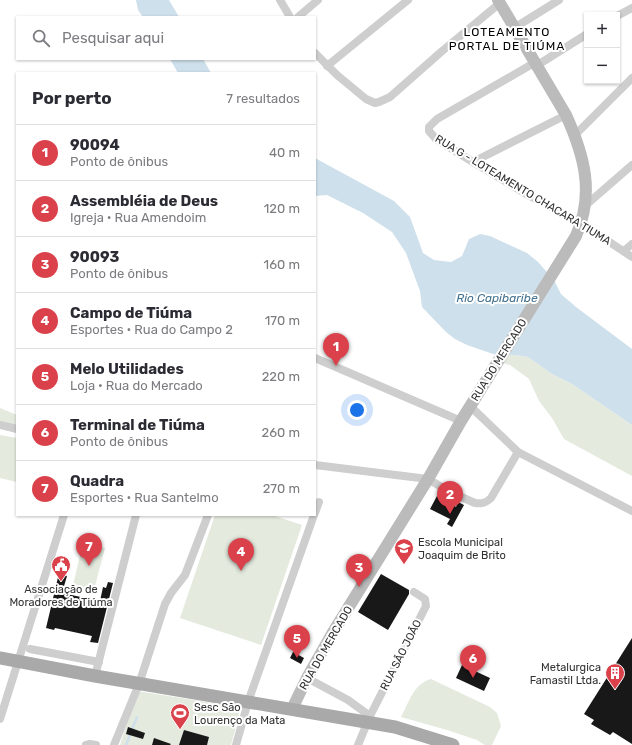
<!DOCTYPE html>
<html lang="pt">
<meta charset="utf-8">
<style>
body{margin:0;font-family:Rubik,sans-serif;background:#f7f7f7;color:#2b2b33}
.controls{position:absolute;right:12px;top:12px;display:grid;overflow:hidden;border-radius:0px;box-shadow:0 1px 3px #0004}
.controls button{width:36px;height:36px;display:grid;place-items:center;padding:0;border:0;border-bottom:1px solid #e1e1e2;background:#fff;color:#2b2b33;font:20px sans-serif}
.you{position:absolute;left:357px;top:410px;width:14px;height:14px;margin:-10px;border:3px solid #fff;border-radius:50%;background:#1a73e8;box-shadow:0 0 0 6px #1a73e833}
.badge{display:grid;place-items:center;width:26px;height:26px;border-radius:50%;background:#db414b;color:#fff;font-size:13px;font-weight:700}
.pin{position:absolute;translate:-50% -33px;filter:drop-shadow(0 1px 2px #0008)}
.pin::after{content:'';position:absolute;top:21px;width:14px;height:12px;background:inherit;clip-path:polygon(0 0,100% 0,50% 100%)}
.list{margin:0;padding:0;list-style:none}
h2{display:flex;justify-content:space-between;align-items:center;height:52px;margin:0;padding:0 16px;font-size:17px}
h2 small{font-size:13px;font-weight:400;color:#7c7c81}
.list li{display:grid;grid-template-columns:26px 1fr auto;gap:12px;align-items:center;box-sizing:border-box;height:56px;padding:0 16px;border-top:1px solid #e1e1e2}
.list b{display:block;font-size:15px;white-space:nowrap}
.list p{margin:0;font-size:13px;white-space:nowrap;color:#7c7c81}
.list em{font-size:13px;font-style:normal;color:#7c7c81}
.icon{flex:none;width:22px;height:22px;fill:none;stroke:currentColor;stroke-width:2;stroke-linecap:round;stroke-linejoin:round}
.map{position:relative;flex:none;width:632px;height:745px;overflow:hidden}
.search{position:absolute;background:#fff;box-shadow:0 1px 3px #0004;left:16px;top:16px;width:300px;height:44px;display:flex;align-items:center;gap:10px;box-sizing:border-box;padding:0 14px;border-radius:0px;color:#7c7c81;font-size:15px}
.panel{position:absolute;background:#fff;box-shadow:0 1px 3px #0004;left:16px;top:72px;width:300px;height:444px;border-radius:0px}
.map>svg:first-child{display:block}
.green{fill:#e4eade}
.water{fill:#cee0eb}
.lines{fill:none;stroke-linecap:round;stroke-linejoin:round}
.stream{stroke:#cee0eb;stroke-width:2.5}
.building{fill:#181818}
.minor{stroke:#cecece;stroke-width:8}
.secondary{stroke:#bbb;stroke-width:12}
.primary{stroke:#a9a9a9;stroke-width:13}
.labels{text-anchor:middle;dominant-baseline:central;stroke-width:4;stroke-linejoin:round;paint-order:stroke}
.street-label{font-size:11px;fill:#313131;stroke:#fff}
.poi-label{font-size:11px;fill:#313131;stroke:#fff;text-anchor:start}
.neighbourhood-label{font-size:12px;letter-spacing:1px;fill:#000;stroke:#fff}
.water-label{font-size:12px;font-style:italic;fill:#43718f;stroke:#fff}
</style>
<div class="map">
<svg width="632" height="745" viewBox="0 0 632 745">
<rect width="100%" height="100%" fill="#fff"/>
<g class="green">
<path d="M507 355H515L528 357 552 374 572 384 632 425V476L564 439 552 418 539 401 529 379 510 365 503 363Z"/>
<path d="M0 408 17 415V426L7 424 0 421Z"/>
<path d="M0 435 17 438V482L0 478Z"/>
<path d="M215 515H272L302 525 261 645 180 618Z"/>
<path d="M83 543 105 548 94 590 73 585Z"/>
<path d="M431 679 490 707 497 713 501 726 492 745H485L477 740 447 730 401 717C409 703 413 684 431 679Z"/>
<path d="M137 691 238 707 239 716 231 745H120Z"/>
</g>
<g class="water">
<path d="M136 0H169L179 17H143L138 10Z"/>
<path d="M170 59H203L211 73H178Z"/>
<path d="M315 158 394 201 410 217 423 253 434 260 451 262 462 256 469 239 480 234 490 236 527 253 538 262 554 280 561 294 576 307 632 349V425L572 384 552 374 528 357 515 355 493 354 467 345 455 339 446 332 422 307 420 291 406 253 392 232 363 213 327 195 315 196Z"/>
</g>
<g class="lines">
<path class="stream" d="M126 745 137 717"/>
</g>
<g class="building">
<path d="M437 496 456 507 458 502 464 505 452 527 447 524 450 519 430 509Z"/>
<path d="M59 573 67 576 62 593 100 601 103 587 106 588 108 582 113 583 98 643 90 642 92 636 55 628 54 630 46 628Z"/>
<path d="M381 574 409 590V594L388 630 358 612Z"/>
<path d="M632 638V744L613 732 610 735 591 724 594 720 584 714Z"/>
<path d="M293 652 304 658 301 664 290 658Z"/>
<path d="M462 665 490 678 484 691 456 678Z"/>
<path d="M128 727 145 733 143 739 126 734Z"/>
<path d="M184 730 209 737 207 745H179Z"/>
<path d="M154 738 171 744 170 745H152Z"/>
</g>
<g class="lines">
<g class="minor">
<path d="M280 0 290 17"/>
<path d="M617 16 632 8"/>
<path d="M298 17 318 0"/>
<path d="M514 28 559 0"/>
<path d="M315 53 337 75 366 99 375 103 379 102 390 97 441 52 500 3"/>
<path d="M534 63 437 119 429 127V131L436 139 473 162 528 195 581 223 632 257"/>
<path d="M327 66 408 0"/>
<path d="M536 66 587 34"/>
<path d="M575 135 632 78"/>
<path d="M473 162 566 115"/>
<path d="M586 205 632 165"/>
<path d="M624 251 632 244"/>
<path d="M315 358 461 421"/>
<path d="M470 406 518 452 632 511"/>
<path d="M0 425 17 429"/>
<path d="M315 465 428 479 450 492 475 503C482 504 486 503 491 498L518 452"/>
<path d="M315 513 319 502"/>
<path d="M30 649 99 662"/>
<path d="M95 676 136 515"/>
<path d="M307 678 348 700 370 716"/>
<path d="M0 719 64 515"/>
<path d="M86 745 90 744 96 745"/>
<path d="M114 745 139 684 165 604 171 593 185 575 208 515"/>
<path d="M236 745 248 702 314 515"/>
<path d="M358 745 370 716 426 606 425 599 414 592"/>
</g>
<path class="secondary" d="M292 709 307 678 332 634 428 479 461 421 576 236C595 193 584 155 566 115L498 0"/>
<path class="primary" d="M0 658 95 676 395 727 453 745"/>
</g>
<defs>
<g id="school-pin" transform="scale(1)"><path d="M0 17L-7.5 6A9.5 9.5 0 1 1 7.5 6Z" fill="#db414b" stroke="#fff"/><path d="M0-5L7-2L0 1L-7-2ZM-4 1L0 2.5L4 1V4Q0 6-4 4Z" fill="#fff"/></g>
<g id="civic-pin" transform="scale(1)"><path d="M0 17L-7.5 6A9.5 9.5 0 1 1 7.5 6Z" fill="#db414b" stroke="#fff"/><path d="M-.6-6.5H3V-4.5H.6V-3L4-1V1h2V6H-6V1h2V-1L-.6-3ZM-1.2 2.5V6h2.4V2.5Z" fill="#fff"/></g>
<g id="building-pin" transform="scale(1)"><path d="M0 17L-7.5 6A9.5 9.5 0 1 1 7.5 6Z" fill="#db414b" stroke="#fff"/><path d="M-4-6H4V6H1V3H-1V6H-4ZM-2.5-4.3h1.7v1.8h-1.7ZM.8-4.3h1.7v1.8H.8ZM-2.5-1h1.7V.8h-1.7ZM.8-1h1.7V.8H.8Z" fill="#fff"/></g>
<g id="stadium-pin" transform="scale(1)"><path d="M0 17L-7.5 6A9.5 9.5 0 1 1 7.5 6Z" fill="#db414b" stroke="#fff"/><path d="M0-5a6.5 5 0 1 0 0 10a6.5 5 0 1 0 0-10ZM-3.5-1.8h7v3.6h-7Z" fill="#fff"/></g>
</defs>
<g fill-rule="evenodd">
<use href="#school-pin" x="404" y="548"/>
<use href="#civic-pin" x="61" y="565"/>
<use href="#building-pin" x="615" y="673"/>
<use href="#stadium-pin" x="180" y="713"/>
</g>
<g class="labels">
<g class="street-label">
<text transform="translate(523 190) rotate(31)">RUA G - LOTEAMENTO CHACARA TIUMA</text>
<text transform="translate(499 360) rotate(-58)">RUA DO MERCADO</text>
<text transform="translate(326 648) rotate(-60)">RUA DO MERCADO</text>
<text transform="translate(401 655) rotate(-63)">RUA SÃO JOÃO</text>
</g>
<g class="poi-label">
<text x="418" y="542">Escola Municipal<tspan x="418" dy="13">Joaquim de Brito</tspan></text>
<text x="61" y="589" text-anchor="middle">Associação de<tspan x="61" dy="13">Moradores de Tiúma</tspan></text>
<text x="601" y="667" text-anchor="end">Metalurgica<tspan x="601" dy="13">Famastil Ltda.</tspan></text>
<text x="194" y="707">Sesc São<tspan x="194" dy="13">Lourenço da Mata</tspan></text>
</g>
<g class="neighbourhood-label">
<text x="507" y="32">LOTEAMENTO<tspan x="507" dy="14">PORTAL DE TIÚMA</tspan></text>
</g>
<g class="water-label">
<text x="497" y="298">Rio Capibaribe</text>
</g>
</g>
</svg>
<div class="controls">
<button>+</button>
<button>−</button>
</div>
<div class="you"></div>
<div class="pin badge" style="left:336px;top:366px">1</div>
<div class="pin badge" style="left:450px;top:514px">2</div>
<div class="pin badge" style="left:359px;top:587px">3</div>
<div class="pin badge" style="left:241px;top:571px">4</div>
<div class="pin badge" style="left:297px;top:658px">5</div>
<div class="pin badge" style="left:473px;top:678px">6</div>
<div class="pin badge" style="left:89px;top:566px">7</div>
<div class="search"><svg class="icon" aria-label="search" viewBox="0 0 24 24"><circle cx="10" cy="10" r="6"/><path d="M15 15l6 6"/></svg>Pesquisar aqui</div>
<section class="panel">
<h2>Por perto<small>7 resultados</small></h2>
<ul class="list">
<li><span class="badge">1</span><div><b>90094</b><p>Ponto de ônibus</p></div><em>40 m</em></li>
<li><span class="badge">2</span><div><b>Assembléia de Deus</b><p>Igreja · Rua Amendoim</p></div><em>120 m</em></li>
<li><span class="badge">3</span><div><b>90093</b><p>Ponto de ônibus</p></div><em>160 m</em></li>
<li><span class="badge">4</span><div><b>Campo de Tiúma</b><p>Esportes · Rua do Campo 2</p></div><em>170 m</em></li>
<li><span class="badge">5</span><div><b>Melo Utilidades</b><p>Loja · Rua do Mercado</p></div><em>220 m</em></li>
<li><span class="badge">6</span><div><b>Terminal de Tiúma</b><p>Ponto de ônibus</p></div><em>260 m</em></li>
<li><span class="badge">7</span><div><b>Quadra</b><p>Esportes · Rua Santelmo</p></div><em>270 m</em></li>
</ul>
</section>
</div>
